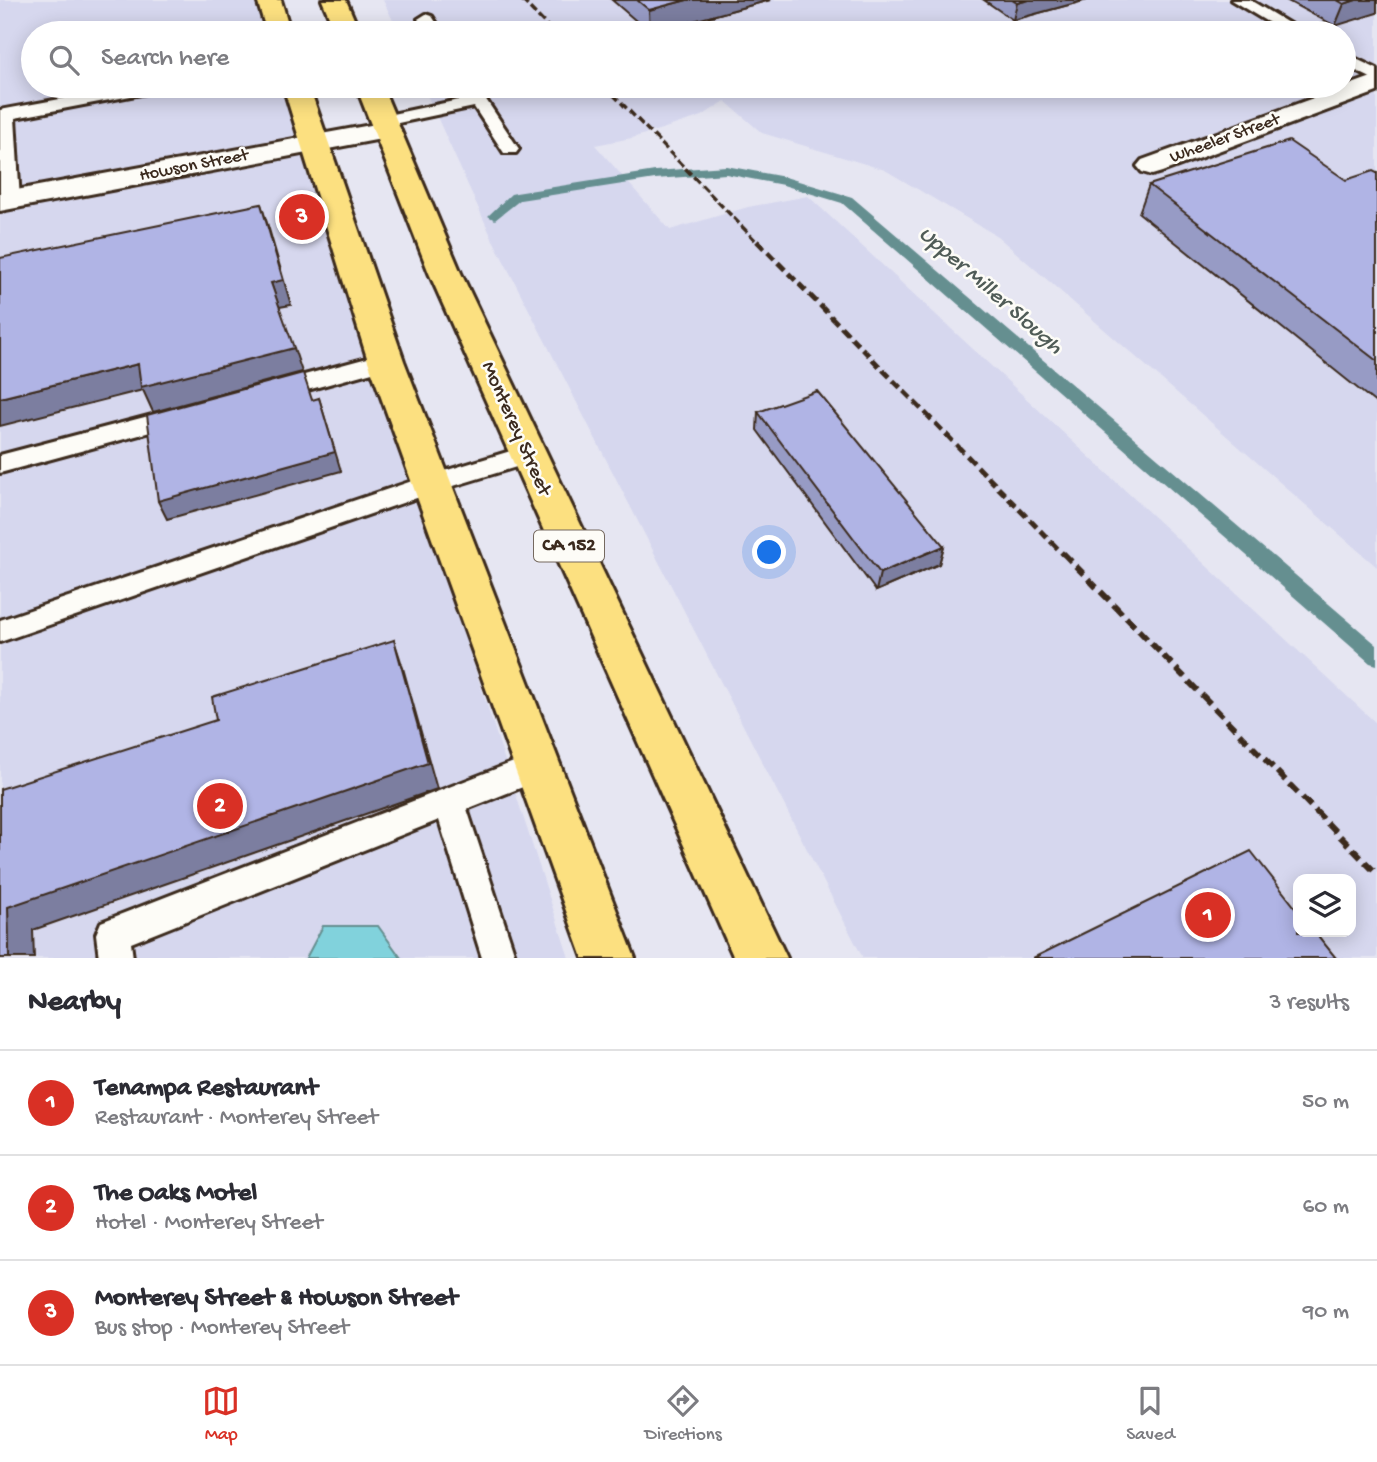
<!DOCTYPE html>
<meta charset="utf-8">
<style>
body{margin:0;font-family:"Gochi Hand",sans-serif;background:#f7f7f7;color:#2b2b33}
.controls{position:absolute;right:21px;bottom:21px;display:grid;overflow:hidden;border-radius:14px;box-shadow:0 4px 18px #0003}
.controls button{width:63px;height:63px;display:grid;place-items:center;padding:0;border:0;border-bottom:2px solid #e1e1e2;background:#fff;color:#2b2b33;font:35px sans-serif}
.you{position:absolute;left:770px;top:553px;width:24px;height:24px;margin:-18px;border:5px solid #fff;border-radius:50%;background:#1a73e8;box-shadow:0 0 0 10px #1a73e833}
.badge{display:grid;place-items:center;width:46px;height:46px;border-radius:50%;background:#d93025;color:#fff;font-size:23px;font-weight:700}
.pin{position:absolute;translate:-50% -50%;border:4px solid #fff;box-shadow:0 2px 7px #0006}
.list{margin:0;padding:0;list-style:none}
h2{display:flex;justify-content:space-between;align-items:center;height:91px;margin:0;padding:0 28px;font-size:30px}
h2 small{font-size:23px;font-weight:400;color:#7c7c81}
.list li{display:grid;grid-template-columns:46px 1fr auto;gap:21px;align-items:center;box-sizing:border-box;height:105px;padding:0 28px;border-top:2px solid #e1e1e2}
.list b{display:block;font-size:26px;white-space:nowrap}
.list p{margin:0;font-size:23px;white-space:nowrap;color:#7c7c81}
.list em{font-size:23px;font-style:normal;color:#7c7c81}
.icon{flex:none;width:38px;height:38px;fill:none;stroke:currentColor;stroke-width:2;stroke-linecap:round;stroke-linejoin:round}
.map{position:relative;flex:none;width:1377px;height:958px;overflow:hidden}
.search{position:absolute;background:#fff;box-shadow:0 4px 18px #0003;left:21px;right:21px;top:21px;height:77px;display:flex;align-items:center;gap:18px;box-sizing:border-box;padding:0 24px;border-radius:38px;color:#7c7c81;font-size:26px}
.sheet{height:406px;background:#fff}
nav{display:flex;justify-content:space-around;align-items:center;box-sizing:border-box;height:98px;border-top:2px solid #e1e1e2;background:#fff;font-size:19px;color:#7c7c81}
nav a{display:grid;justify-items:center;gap:4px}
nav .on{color:#d93025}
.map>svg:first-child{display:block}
.built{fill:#d6d7ee;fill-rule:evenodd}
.water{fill:#81d2dc;stroke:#658f90;stroke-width:2}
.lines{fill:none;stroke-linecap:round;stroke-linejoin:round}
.stream{fill:#658f90;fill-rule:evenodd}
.service-casing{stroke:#3b2a1e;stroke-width:6}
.minor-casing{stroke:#3b2a1e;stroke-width:6}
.primary-casing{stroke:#3b2a1e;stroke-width:6}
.service{fill:#fdfcf7;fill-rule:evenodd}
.minor{fill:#fdfcf7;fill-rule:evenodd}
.primary{fill:#fce080;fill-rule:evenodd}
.rail-far2{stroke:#3b2a1e;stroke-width:3.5;stroke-dasharray:8 3.5;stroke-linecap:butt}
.rail-far1{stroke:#3b2a1e;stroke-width:5;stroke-dasharray:10 5;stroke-linecap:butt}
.rail{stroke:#3b2a1e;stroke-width:6;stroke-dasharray:12 6;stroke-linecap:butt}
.wall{fill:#979bc5;stroke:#3b2a1e;stroke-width:2}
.shaded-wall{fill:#7b7ea0;stroke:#3b2a1e;stroke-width:2}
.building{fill:#b0b4e5;stroke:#3b2a1e;stroke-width:2}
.labels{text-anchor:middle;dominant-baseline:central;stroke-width:5;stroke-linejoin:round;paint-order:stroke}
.far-street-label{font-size:18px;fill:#3b2a1e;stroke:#fdfcf7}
.shield{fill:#fdfcf7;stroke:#75695f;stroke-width:2}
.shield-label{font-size:19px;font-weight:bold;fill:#3b2a1e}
.street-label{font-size:21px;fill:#3b2a1e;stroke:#fdfcf7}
.water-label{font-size:23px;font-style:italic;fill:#505c57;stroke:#fdfcf7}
</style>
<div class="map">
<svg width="1377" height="958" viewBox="0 0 1377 958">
<rect width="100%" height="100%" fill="#e6e6f2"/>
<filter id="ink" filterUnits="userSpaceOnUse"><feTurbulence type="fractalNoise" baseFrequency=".0143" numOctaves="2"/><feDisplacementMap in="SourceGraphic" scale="14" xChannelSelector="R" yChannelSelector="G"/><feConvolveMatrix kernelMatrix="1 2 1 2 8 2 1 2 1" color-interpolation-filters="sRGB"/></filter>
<g filter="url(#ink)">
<g class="built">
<path d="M0 0H258L269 33H33V86H286L569 958H0Z"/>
<path d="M383 0H1377V567L997 236 885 170 762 133 725 101 702 116 668 127 632 138 595 145 670 230 748 207 808 196 1377 724V958H863L492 238 423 86H1344V33H399ZM1298 879H1351V932H1298Z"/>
</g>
<path class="water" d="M323 926H378L401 958H306Z"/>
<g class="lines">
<path class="stream" d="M726 166 785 177 852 197 1377 645V665L1370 663 842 203 783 185 726 174 655 179 520 200 495 220 488 216 511 194 516 193 655 171Z"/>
<g class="service-casing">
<g id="service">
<path d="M1231 0H1250L1305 33H1286Z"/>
<path d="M426 14 432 16 443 33H427L418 19Z"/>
<path d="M1344 53 1377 69V81L1344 65Z"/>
<path d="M131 86H166L157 91 15 118 20 201 17 205H3L0 191V110Z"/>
<path d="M465 86H477L519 149 516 153H504L474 107 384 126 375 121 378 117 468 98 462 89Z"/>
<path d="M386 353 394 356 397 361 394 366 275 399 267 397 264 391 267 385Z"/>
<path d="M179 408 187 410 191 416 187 422 0 473V455Z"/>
<path d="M527 446 536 449 539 455 536 461 437 491 0 642V620L421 478Z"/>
<path d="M537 753 548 757 552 767 548 777 467 809 516 958H482L439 820 131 943 133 958H99L96 934 101 922Z"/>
</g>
</g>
<g class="minor-casing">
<g id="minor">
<path d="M1377 75V92L1162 172 1152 175 1142 172 1137 166 1142 160Z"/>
<path d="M387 122 397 124 401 130 397 136 0 211V193Z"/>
</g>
</g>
<g class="primary-casing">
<g id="primary">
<path d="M257 0H281L291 33H267Z"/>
<path d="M322 0H346L360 33H336Z"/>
<path d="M283 86H309L404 361 635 958H583L368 361Z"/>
<path d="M356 86H382L461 273 787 958H734L429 273Z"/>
</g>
</g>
<use href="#service" class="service"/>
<use href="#minor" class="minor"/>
<use href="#primary" class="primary"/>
<g class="rail-far2">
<path d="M522 0 554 33"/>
<path d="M605 86 758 243"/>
</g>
<path class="rail-far1" d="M757 241 1064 555"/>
<path class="rail" d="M1063 553 1377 874"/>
</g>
<g class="wall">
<path d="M612 0H770L650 33Z"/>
<path d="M984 0H1087L1013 20Z"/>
<path d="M1286 0H1377L1335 26Z"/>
<path d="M1377 173V404L1139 213 1149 185 1346 180Z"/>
<path d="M758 412 944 546 939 564 876 591 757 430Z"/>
</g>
<g class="shaded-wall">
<path d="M687 0H770L650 33 649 10Z"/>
<path d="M1029 0H1087L1013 20 1017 3Z"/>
<path d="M1356 0H1377V13L1335 26 1344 4Z"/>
<path d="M261 204 269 229 291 305 279 307 271 283Z"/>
<path d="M294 348 302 372 153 412 143 390 0 426V398L138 364Z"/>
<path d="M319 398 341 471 167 519 158 501Z"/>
<path d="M944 546 939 564 876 591 880 573Z"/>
<path d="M394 640 403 668 437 789 33 930 34 958H9L8 907Z"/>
</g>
<g class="building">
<path d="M637 0H687L649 10Z"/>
<path d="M1012 0H1029L1017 3Z"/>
<path d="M1337 0H1356L1344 4Z"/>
<path d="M1289 141 1346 180 1373 171 1377 173V361L1149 185Z"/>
<path d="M261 204 283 280 271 283 294 348 141 387 138 364 0 398V258Z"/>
<path d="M303 373 312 400 319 398 335 452 158 501 147 415Z"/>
<path d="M817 391 944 546 880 573 758 412Z"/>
<path d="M394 640 428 763 8 907 9 958H0V789L216 720 212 697Z"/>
<path d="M1251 851 1298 911V932H1315L1336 958H1033Z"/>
</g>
</g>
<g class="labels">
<g class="far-street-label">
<text transform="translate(1225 139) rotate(-20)">Wheeler Street</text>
<text transform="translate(194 166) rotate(-11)">Howson Street</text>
</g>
<rect class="shield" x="534" y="530.5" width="70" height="31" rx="5"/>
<g class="shield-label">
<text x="569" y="546">CA 152</text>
</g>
<g class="street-label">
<text transform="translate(515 429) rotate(66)">Monterey Street</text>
</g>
<g class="water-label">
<text transform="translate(990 291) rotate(41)">Upper Miller Slough</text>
</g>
</g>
</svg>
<div class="controls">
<button><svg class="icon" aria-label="layers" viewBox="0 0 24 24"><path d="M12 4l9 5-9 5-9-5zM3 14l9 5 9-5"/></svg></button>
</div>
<div class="you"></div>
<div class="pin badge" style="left:1208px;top:915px">1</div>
<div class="pin badge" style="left:220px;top:806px">2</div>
<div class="pin badge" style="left:302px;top:217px">3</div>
<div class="search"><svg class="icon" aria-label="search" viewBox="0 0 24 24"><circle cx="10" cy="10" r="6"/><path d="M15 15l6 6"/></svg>Search here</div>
</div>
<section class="sheet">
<h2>Nearby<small>3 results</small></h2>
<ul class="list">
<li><span class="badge">1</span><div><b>Tenampa Restaurant</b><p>Restaurant · Monterey Street</p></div><em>50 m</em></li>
<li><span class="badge">2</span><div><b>The Oaks Motel</b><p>Hotel · Monterey Street</p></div><em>60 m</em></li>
<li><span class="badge">3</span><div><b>Monterey Street &amp; Howson Street</b><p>Bus stop · Monterey Street</p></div><em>90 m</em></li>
</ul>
</section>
<nav>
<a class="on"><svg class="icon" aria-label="map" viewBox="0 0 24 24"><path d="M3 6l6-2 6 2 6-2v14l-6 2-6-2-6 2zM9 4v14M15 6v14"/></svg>Map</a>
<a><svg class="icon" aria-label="directions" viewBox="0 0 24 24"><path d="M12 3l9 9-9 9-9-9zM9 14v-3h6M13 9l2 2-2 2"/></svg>Directions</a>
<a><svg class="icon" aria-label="saved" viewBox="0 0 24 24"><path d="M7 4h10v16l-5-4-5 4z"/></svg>Saved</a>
</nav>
